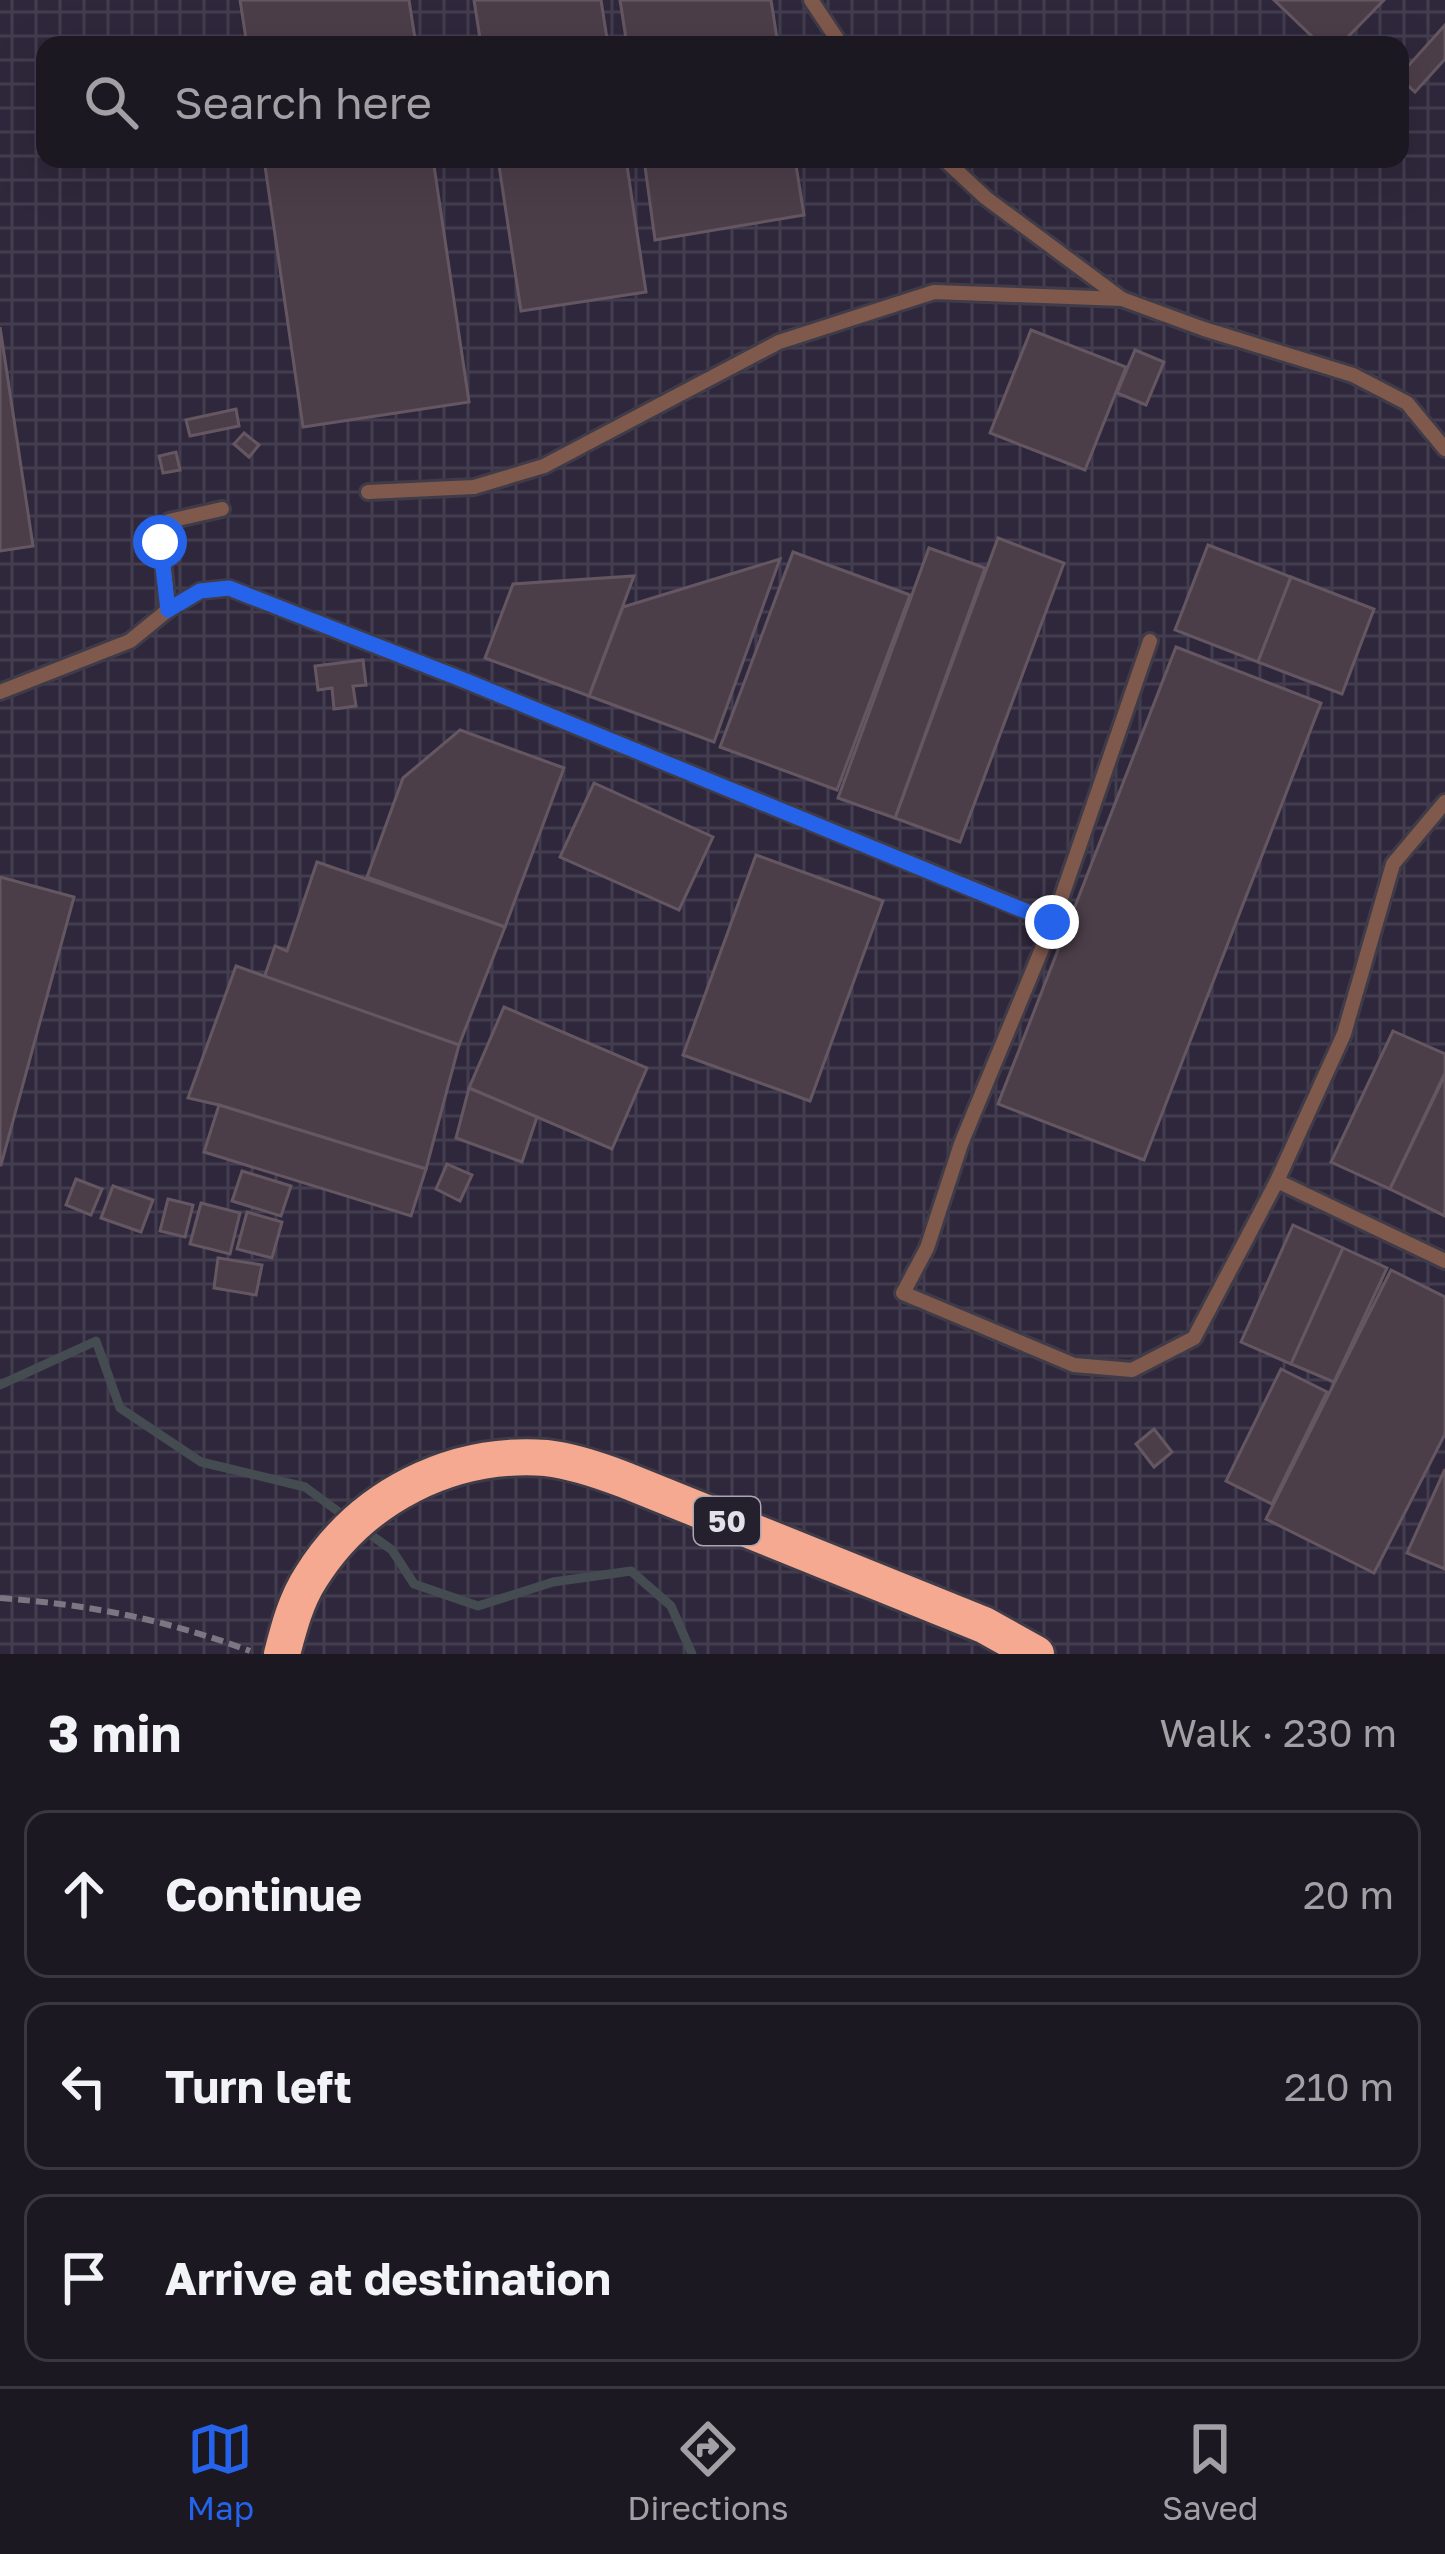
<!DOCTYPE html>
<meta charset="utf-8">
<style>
body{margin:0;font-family:"Golos Text",sans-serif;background:#25212a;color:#f1f3f6}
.stop{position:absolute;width:36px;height:36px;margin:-27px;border:9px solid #2563eb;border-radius:50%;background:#fff}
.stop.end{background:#2563eb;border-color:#fff;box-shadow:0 3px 12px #0008}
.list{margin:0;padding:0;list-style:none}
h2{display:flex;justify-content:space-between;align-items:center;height:156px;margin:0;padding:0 48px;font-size:51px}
h2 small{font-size:39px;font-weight:400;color:#a0a0a5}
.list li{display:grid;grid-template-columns:78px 1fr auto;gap:36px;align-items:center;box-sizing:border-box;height:168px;margin:0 24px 24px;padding:0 24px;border:3px solid #3a3740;border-radius:24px}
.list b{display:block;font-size:45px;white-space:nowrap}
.list em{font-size:39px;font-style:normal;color:#a0a0a5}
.icon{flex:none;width:66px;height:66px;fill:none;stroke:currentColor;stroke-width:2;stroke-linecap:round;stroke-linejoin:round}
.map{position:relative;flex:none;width:1445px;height:1654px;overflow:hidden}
.search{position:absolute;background:#1c1822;box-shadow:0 12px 48px #0002;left:36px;right:36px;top:36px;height:132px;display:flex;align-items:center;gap:30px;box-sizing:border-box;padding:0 42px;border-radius:24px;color:#a0a0a5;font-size:45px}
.sheet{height:732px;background:#1c1822}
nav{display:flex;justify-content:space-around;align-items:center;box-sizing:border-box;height:168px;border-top:3px solid #3a3740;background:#1c1822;font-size:33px;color:#a0a0a5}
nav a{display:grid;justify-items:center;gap:6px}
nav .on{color:#2563eb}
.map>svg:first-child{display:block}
.industrial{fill:url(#industrial-grid);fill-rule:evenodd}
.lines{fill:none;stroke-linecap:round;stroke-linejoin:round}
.stream{stroke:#444c52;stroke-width:9}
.building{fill:#4c3e49;stroke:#655762;stroke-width:3}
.lane-casing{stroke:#3f3b48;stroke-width:20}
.highway-casing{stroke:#3f3b48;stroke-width:42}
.path{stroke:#7a7682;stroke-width:6;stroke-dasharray:12 6;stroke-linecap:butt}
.lane{stroke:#80594d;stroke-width:14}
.highway{stroke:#f6a991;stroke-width:36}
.route{stroke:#2563eb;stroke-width:15}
.labels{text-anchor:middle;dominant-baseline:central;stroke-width:9;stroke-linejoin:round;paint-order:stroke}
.shield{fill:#25202e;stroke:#a9a6b1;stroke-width:3}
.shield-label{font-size:30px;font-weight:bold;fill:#e2e0e9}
</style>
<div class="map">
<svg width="1445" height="1654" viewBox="0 0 1445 1654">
<defs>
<pattern id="industrial-grid" width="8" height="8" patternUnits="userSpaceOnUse" patternTransform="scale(3)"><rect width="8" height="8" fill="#2f283c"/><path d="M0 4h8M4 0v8" fill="none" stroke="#433d4f"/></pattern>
</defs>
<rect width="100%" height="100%" fill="#25202e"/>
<path class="industrial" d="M0 0H1445V1654H0ZM45 45H1400V159H45Z"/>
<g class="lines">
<g class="stream">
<path d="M0 1385 96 1341 120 1408 201 1462 305 1487 347 1518"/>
<path d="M361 1528 392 1550 414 1584 478 1606 553 1582 631 1571 671 1606 692 1654"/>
</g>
</g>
<g class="building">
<path d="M240 0H409L416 45H247Z"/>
<path d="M474 0H601L608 45H481Z"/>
<path d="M620 0H771L778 45H627Z"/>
<path d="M1274 0H1384L1340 45H1321Z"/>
<path d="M1445 25V59L1415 92 1400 78V75Z"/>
<path d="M264 159H433L469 402 303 427Z"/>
<path d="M498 159H626L646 292 521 311Z"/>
<path d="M644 159H795L804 215 655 240Z"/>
<path d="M0 327 33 546 0 551Z"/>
<path d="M1031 330 1126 367 1085 470 990 433Z"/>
<path d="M1135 350 1164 362 1146 405 1117 393Z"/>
<path d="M236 409 239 426 190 436 186 420Z"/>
<path d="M244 433 259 445 249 457 234 444Z"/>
<path d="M176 452 180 470 163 473 159 456Z"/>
<path d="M998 538 1064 563 960 842 895 818Z"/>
<path d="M1208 545 1291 577 1258 662 1175 630Z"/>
<path d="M929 548 985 568 895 818 838 798Z"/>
<path d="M793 552 910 595 837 790 720 747Z"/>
<path d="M780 559 714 742 589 696 623 607Z"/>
<path d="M634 576 589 696 485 658 513 584Z"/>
<path d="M1291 577 1374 609 1342 694 1258 662Z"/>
<path d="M1176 647 1321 703 1144 1160 998 1104Z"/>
<path d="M363 660 366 685 353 686 356 706 334 709 332 688 318 690 315 666Z"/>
<path d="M460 730 564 768 505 927 367 877 403 778Z"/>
<path d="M594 783 713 837 679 910 560 857Z"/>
<path d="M756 855 883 901 810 1101 683 1055Z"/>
<path d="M317 862 505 927 459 1045 264 978 275 946 287 951Z"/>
<path d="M0 877 74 897 1 1165H0Z"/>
<path d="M236 966 459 1045 426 1169 219 1105 188 1098Z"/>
<path d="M504 1007 647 1068 612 1149 469 1088Z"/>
<path d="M1393 1031 1445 1054V1073L1390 1189 1331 1162Z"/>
<path d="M1445 1075V1216L1390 1189Z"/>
<path d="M469 1088 537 1117 522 1162 456 1138Z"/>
<path d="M219 1105 426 1169 411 1216 204 1152Z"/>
<path d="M447 1164 472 1175 460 1201 436 1189Z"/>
<path d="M242 1171 291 1186 281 1216 232 1201Z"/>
<path d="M76 1179 102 1189 91 1215 66 1205Z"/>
<path d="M113 1186 153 1200 141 1232 101 1218Z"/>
<path d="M168 1199 193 1205 185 1237 160 1231Z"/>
<path d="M201 1203 240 1213 230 1254 190 1244Z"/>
<path d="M247 1212 282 1222 272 1258 237 1249Z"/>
<path d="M1293 1225 1343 1248 1291 1364 1241 1342Z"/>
<path d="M1343 1248 1387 1268 1334 1382 1291 1364Z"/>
<path d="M218 1258 262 1265 256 1295 214 1288Z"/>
<path d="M1391 1270 1445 1297V1434L1374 1573 1266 1519Z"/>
<path d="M1281 1369 1327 1392 1272 1504 1226 1481Z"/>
<path d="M1154 1429 1172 1452 1154 1467 1136 1444Z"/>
<path d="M1445 1469V1569L1407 1553Z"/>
</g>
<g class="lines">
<g class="lane-casing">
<g id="lane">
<path d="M811 0 841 45"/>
<path d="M944 159 986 198 1122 299 1204 329 1353 375 1407 403 1445 449"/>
<path d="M368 492 474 487 544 466 779 342 934 292 1122 299"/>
<path d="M168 610 160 530 169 521 222 509"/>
<path d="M1150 641 1053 922 961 1144 927 1248 903 1293 1074 1365 1132 1370 1194 1338 1277 1181 1344 1034 1393 864 1445 802"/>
<path d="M0 692 130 641 168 610 200 591 229 588 466 681 1053 922"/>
<path d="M1277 1181 1445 1261"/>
</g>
</g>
<g class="highway-casing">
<path id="highway" d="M282 1654C289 1627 296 1600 311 1577 361 1497 451 1451 546 1458 573 1461 599 1470 625 1480L984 1625 1036 1654"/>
</g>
<path class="path" d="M0 1598C91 1605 164 1619 250 1651"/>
<use href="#lane" class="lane"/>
<use href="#highway" class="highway"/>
</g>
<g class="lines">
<path class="route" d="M160 542 168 610 200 591 229 588 466 681 1052 922"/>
</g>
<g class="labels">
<rect class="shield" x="694" y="1497" width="66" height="48" rx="9"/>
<g class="shield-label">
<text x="727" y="1521">50</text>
</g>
</g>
</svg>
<div class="stop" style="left:160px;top:542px"></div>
<div class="stop end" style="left:1052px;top:922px"></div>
<div class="search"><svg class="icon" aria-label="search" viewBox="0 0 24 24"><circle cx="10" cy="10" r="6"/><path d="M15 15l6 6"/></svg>Search here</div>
</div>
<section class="sheet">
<h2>3 min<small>Walk · 230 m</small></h2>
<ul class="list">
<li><svg class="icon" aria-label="ahead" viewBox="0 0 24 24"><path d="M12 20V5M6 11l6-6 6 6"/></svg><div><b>Continue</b></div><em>20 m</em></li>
<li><svg class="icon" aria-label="left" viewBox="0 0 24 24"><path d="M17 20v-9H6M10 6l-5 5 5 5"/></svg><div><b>Turn left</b></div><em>210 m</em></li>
<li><svg class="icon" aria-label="arrive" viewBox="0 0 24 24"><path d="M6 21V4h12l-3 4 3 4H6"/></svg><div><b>Arrive at destination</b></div></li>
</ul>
</section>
<nav>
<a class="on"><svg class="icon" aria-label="map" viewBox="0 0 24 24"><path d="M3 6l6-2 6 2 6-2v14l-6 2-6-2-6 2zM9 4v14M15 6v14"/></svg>Map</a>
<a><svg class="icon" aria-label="directions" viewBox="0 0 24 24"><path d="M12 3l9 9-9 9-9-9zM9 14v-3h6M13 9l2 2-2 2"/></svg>Directions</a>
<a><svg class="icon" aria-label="saved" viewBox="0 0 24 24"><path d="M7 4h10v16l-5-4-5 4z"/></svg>Saved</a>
</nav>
